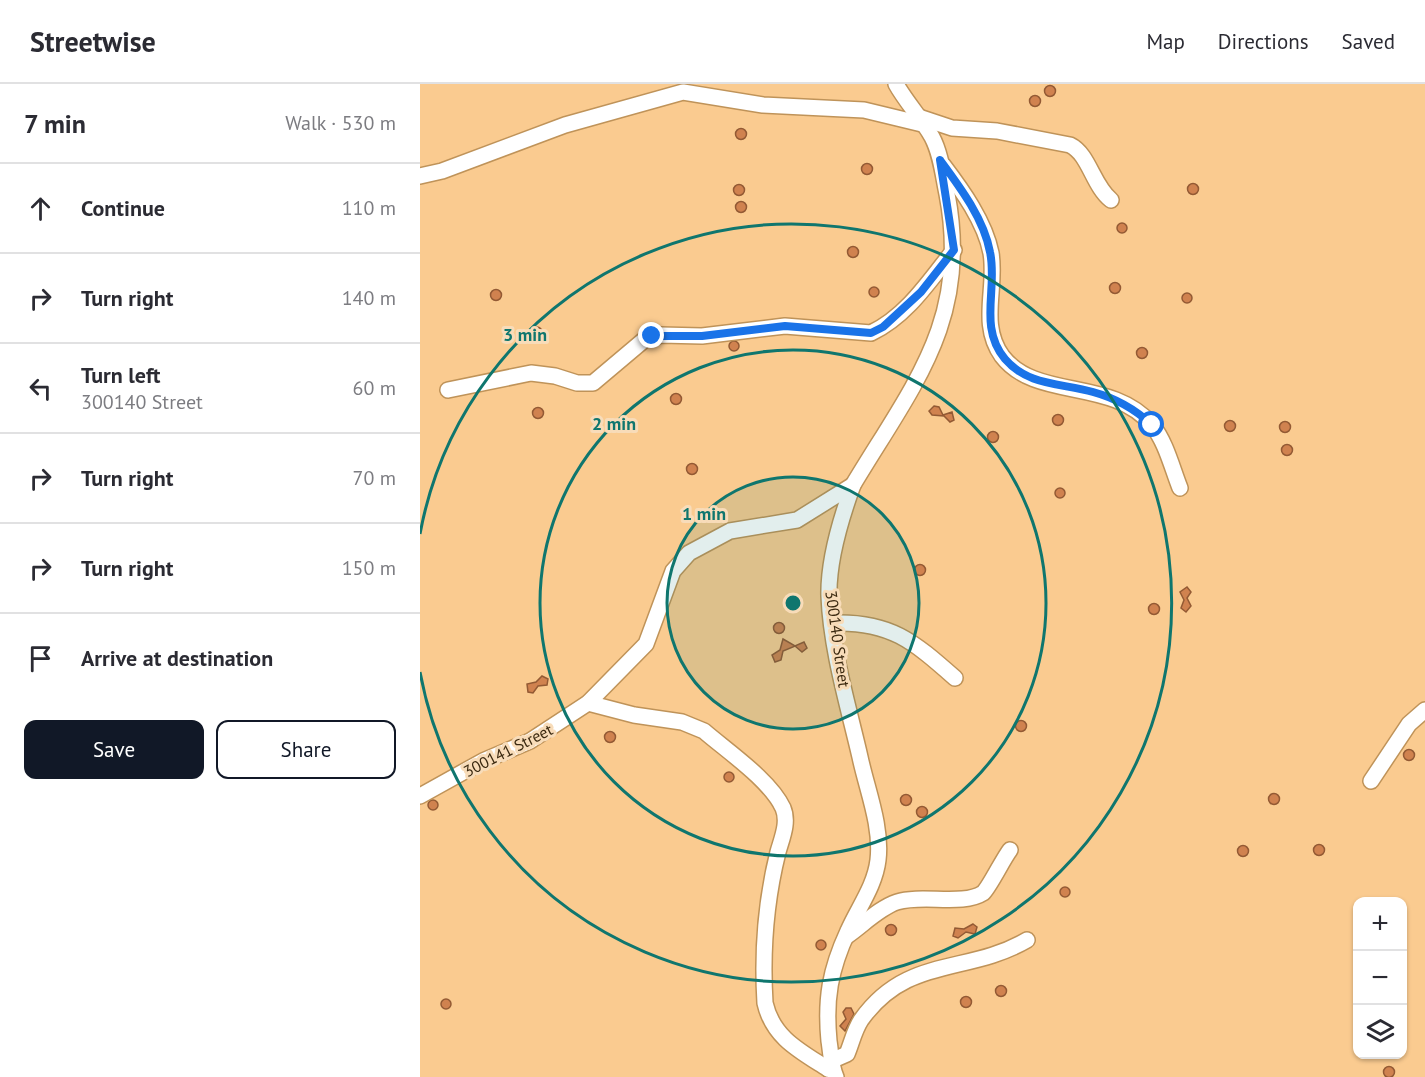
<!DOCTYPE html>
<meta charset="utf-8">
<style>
body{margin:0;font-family:"PT Sans",sans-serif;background:#f7f7f7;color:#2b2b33}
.controls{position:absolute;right:18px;bottom:18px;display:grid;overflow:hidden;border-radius:12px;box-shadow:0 2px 4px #0004}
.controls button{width:54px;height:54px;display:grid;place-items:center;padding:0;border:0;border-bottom:2px solid #e1e1e2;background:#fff;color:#2b2b33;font:30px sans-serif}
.stop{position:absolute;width:18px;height:18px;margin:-14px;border:4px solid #1a73e8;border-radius:50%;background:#fff}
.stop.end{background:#1a73e8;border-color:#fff;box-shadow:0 2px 6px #0008}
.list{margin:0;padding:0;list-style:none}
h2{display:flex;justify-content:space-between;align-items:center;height:78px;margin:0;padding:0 24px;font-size:26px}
h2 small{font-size:20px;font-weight:400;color:#7c7c81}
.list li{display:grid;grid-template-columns:39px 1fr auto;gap:18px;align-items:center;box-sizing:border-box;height:90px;padding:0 24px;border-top:2px solid #e1e1e2}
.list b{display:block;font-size:22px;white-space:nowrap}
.list p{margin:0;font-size:20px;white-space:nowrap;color:#7c7c81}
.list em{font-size:20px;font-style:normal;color:#7c7c81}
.actions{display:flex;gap:12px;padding:18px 24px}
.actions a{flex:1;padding:14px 0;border:2px solid #111827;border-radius:12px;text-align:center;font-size:21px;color:#111827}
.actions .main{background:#111827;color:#fff}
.icon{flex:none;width:33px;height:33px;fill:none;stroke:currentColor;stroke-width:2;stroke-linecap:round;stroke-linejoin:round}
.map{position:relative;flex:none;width:1005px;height:993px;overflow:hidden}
header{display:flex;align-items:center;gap:36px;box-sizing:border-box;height:84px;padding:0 30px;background:#fff;border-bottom:2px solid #e1e1e2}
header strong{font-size:28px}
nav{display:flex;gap:33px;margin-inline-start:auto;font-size:21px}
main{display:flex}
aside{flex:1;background:#fff}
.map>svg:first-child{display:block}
.building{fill:#d0824f;stroke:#935a34;stroke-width:1.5}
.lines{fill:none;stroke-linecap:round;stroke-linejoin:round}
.minor-casing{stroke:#bf9359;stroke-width:18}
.minor{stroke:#fff;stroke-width:15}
.route{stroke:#1a73e8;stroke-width:8}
.ring{fill:none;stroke:#0f766e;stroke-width:3}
.labels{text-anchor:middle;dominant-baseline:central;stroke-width:6;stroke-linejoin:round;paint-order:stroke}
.street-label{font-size:16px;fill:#3b2910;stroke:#f8dcb9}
.centre{fill:#0f766e;stroke:#f8dcb9;stroke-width:3}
.ring-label{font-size:18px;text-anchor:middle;font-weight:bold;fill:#0f766e;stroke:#f8dcb9;stroke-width:6;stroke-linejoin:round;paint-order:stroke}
</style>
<header>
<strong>Streetwise</strong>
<nav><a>Map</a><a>Directions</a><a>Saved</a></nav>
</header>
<main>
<aside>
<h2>7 min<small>Walk · 530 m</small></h2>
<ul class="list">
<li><svg class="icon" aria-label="ahead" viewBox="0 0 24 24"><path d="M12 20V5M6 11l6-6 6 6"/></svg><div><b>Continue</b></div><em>110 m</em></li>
<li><svg class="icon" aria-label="right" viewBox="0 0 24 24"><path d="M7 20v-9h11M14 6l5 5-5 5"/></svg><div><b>Turn right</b></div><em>140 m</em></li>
<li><svg class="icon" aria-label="left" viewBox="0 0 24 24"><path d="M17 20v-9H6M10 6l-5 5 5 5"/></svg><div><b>Turn left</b><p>300140 Street</p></div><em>60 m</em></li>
<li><svg class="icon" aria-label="right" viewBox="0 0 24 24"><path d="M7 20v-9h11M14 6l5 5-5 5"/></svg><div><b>Turn right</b></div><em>70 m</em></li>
<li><svg class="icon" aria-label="right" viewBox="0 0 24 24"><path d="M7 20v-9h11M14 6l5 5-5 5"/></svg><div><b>Turn right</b></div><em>150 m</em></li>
<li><svg class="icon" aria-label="arrive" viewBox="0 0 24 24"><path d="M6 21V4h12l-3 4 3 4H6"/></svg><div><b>Arrive at destination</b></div></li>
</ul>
<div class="actions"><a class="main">Save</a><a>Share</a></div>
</aside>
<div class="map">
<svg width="1005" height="993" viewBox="0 0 1005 993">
<rect width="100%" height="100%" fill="#facb90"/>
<g class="building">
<circle cx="630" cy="7" r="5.5"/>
<circle cx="615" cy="17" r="5.5"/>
<circle cx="321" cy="50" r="5.5"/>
<circle cx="447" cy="85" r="5.5"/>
<circle cx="773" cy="105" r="5.5"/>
<circle cx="319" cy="106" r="5.5"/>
<circle cx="321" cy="123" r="5.5"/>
<circle cx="702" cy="144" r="5"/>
<circle cx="433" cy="168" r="5.5"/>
<circle cx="695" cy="204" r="5.5"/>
<circle cx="454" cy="208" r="5"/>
<circle cx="76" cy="211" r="5.5"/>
<circle cx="767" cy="214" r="5"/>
<circle cx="117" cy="248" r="5"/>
<circle cx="314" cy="262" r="5"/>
<circle cx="722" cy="269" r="5.5"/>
<circle cx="256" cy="315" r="5.5"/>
<path d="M514 322 519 323 523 331 532 328 534 336 530 338 524 332 512 331 509 327Z"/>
<circle cx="118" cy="329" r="5.5"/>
<circle cx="638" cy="336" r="5.5"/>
<circle cx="810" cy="342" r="5.5"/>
<circle cx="865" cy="343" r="5.5"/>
<circle cx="573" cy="353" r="5.5"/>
<circle cx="867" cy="366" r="5.5"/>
<circle cx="272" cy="385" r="5.5"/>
<circle cx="640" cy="409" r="5"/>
<circle cx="500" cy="486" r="5.5"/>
<path d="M767 503 771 508 767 514 771 522 766 528 761 524 764 516 760 508Z"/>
<circle cx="734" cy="525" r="5.5"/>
<circle cx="359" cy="544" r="5.5"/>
<path d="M363 555 375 562 384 558 387 564 382 568 375 562 363 567 361 576 355 578 352 571 360 566Z"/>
<path d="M122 592 128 595 127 601 118 602 113 609 108 608 107 600 116 598Z"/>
<circle cx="601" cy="642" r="5.5"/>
<circle cx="190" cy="653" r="5.5"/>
<circle cx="989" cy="671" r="5.5"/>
<circle cx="309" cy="693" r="5"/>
<circle cx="854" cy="715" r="5.5"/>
<circle cx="486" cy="716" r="5.5"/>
<circle cx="13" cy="721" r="5"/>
<circle cx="502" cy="728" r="5.5"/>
<circle cx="899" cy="766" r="5.5"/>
<circle cx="823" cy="767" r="5.5"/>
<circle cx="645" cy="808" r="5"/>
<path d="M553 840 557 843 555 850 546 848 538 854 533 852 535 844 544 845Z"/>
<circle cx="471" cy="846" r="5.5"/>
<circle cx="401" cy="861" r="5"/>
<circle cx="581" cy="907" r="5.5"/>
<circle cx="546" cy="918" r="5.5"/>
<circle cx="26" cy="920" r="5"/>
<path d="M426 924H431L434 930 425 947 420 942 426 935 423 928Z"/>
<circle cx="969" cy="988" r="5.5"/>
</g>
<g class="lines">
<g class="minor-casing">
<g id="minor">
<path d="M496 32 532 44 577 47 650 61C669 70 673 102 691 116"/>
<path d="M523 81C542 106 565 138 571 169 577 204 559 240 582 272 616 317 692 293 732 341 746 358 752 384 760 404"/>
<path d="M0 92 22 87 145 41 263 8 343 21 444 26 502 40"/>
<path d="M28 306 111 289 135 292 157 299H173L224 256 241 251 282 252 365 242 451 249C487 232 510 196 534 166"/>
<path d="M413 539C470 537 493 557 535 594"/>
<path d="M168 619 214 631 262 638 284 647C307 667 350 696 363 724 369 738 362 754 358 768 346 816 342 870 345 919 353 954 380 967 408 985"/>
<path d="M951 697 989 640 1005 626"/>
<path d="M0 712 63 677 110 657 168 619 226 560 253 487 269 469 310 447 377 436 433 401"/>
<path d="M427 852C443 841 459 824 477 818 502 810 543 822 563 809 569 804 583 775 590 766"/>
<path d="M408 985 411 977 427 970C432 958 434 947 441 936 487 871 547 891 607 856"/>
<path d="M416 993C411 982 411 969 409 957 405 915 410 886 428 847 438 824 455 802 458 776 462 742 447 706 440 673 428 621 411 565 409 512 408 476 421 434 433 401 493 301 551 235 527 110 523 91 521 70 512 53 502 35 486 18 476 0"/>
</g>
</g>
<use href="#minor" class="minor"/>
</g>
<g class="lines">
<path class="route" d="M232 252H282L365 242 451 249 463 243 501 208 534 166 520 76C540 103 564 135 570 168 578 204 558 243 585 275 608 302 641 299 673 308 695 314 715 325 732 341"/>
</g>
<circle cx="373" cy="519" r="126" fill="#0f766e" fill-opacity=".12"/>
<g class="ring">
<circle cx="373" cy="519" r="126"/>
<circle cx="373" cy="519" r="253"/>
<path d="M0 450A379 379 0 1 1 0 588"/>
</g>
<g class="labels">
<g class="street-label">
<text transform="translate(418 555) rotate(82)">300140 Street</text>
<text transform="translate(88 666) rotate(-27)">300141 Street</text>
</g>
</g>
<circle cx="373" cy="519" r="9" class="centre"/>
<g class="ring-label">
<text x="105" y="257">3 min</text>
<text x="194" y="346">2 min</text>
<text x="284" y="436">1 min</text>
</g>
</svg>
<div class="controls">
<button>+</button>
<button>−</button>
<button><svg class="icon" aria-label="layers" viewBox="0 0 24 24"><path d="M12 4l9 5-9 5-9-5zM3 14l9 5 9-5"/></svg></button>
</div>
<div class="stop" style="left:732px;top:341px"></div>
<div class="stop end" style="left:232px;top:252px"></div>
</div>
</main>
